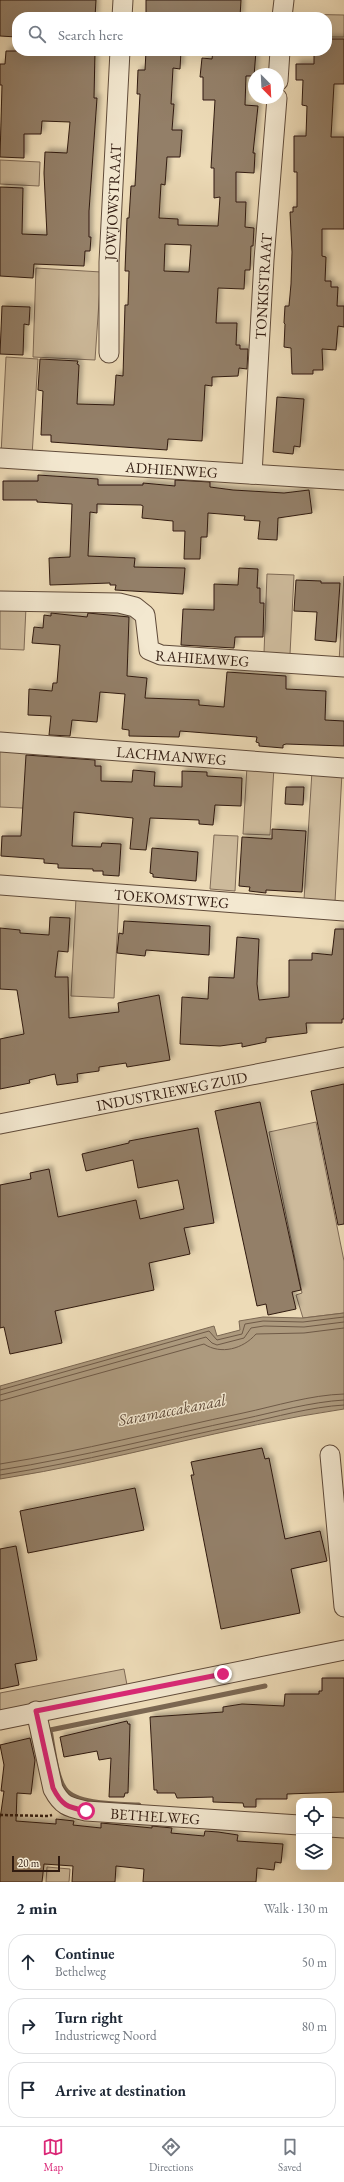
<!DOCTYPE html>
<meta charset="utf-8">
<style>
body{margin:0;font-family:"EB Garamond",serif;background:#f2f2f3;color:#1f2937}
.controls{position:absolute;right:12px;bottom:12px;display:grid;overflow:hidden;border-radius:8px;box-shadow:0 4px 16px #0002}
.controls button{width:36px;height:36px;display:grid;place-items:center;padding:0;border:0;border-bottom:1px solid #e0e1e3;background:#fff;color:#1f2937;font:20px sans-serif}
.compass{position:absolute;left:248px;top:68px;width:36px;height:36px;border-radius:50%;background:#fff;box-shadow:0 4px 16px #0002;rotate:156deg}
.scale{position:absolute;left:12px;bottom:10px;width:48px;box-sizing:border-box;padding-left:4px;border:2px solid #311b10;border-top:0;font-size:11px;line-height:14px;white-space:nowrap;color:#311b10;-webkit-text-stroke:3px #f3e8d0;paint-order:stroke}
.stop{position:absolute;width:12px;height:12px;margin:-9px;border:3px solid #db2777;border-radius:50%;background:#fff}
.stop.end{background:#db2777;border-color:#fff;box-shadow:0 1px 4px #0008}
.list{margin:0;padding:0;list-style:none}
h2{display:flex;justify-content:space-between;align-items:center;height:52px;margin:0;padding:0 16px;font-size:17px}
h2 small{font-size:13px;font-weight:400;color:#747a83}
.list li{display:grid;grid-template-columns:26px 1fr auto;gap:12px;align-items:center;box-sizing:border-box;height:56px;margin:0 8px 8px;padding:0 8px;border:1px solid #e0e1e3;border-radius:16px}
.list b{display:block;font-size:15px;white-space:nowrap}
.list p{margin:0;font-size:13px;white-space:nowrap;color:#747a83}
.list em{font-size:13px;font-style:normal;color:#747a83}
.icon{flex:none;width:22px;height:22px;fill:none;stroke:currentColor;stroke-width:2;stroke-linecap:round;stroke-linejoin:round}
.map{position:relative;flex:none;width:344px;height:1882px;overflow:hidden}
.search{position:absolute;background:#fff;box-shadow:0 4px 16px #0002;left:12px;right:12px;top:12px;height:44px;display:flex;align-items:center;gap:10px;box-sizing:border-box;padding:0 14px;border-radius:16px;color:#747a83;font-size:15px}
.sheet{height:244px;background:#fff}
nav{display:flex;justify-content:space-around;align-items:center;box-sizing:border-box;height:56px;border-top:1px solid #e0e1e3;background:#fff;font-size:11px;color:#747a83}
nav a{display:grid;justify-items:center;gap:2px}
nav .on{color:#db2777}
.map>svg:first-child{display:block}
.green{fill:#cdba9b;stroke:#7f6a56}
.water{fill:#ad9a7e;stroke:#7b6752}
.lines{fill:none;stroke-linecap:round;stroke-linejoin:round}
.shore{stroke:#6f5a47;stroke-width:1}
.stream{stroke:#7b6752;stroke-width:5}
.building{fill:#937f67;stroke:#311b10;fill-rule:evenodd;filter:url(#shadow)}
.minor-casing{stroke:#604b3a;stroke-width:21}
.path{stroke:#311b10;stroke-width:2.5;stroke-dasharray:3 2;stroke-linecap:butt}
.minor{stroke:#f3e8d0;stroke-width:19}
.route{stroke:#db2777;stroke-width:5}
.labels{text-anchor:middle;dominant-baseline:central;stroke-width:3;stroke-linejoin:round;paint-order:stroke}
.street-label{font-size:15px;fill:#311b10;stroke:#f3e8d0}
.water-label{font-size:16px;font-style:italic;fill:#5c4736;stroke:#f3e8d0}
</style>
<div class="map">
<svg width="344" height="1882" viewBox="0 0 344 1882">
<defs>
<filter id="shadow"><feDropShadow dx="3.5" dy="-3.5" stdDeviation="2" flood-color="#0004"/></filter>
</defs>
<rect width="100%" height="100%" fill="#eddbb7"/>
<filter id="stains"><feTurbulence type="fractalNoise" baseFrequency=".005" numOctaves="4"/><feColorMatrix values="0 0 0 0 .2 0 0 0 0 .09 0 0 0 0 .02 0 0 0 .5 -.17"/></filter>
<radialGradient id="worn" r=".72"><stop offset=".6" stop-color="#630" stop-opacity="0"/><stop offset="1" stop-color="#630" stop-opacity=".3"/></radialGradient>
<g class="green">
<path d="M292 14 344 15V37H327V17H292Z"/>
<path d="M0 160 40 162 39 186 0 184Z"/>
<path d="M36 268 101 272 95 360 33 357Z"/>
<path d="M6 357 38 359 32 456 1 454Z"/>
<path d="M267 574 294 575 290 654 264 653Z"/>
<path d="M344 576V662H339Z"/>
<path d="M0 606 26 607 24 650 0 649Z"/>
<path d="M0 747 47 750 43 809 0 807Z"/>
<path d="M247 766 274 767 270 835 243 834Z"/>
<path d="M312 771 342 773 335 902 304 900Z"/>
<path d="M214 835 238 836 235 891 210 889Z"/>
<path d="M76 898 119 901 114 998 71 996Z"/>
<path d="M316 1122 344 1261V1313L303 1318 296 1295 302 1293 269 1132Z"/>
<path d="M124 1669 127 1685 0 1711V1693Z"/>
<path d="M47 1867 70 1869 69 1882H46Z"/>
</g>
<path class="water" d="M344 1313V1409C228 1426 116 1461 0 1479V1386L214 1326 217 1336 240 1330 239 1321 263 1317 303 1318Z"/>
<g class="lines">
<g class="shore">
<path d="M0 1390 209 1331 217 1340 242 1334 245 1324 263 1321 303 1322 344 1317"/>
<path d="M0 1395 206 1337 212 1343 217 1345 244 1338 251 1328 264 1326 304 1327 344 1322"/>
<path d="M0 1401 204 1344C221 1355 243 1349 256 1334L304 1333 344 1328"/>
<path d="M0 1464C82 1451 162 1430 243 1413 276 1406 310 1395 344 1394"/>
<path d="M0 1470C82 1457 162 1436 243 1419 276 1412 310 1402 344 1400"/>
<path d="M0 1475C82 1462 162 1441 243 1424 276 1417 310 1407 344 1405"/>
</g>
<path class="stream" d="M139 1805C120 1804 76 1805 65 1789 56 1777 53 1745 50 1730L265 1686"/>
</g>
<g class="building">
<path d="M0 0H96L95 17H17V37L0 36Z"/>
<path d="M146 0H241L240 17H146Z"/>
<path d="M327 39H344V84H334L331 137H344V229H322V256L326 257 325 281H331V287H338L337 306H344V327L338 326 336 350 322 349 323 370H313V374H292L291 348 284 347 285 324 284 323 285 306H289L291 284 292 252 290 212H293V207H297V172H294V136H306L307 106 302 105 303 80H296V64H314V51H327Z"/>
<path d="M6 51H95L94 98H97L89 211V237H91L90 251H85L84 266 34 264 33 278 0 276V187L23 188 22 234 47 235 44 173 45 152 67 153 70 122 42 121 41 134H24V158L0 157 2 85H0V64H5Z"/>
<path d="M146 51H181L180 69 173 68 171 104H174L172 130H182L180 157H167L165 185 161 184 159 218 178 219V225L218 226 220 197 214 198V168H211L215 100H203V77H200L202 58 212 59 213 51H256L254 76H246L245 105 258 106 253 153H255L254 173 236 172V202H246L245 227 254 228 253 246H251L250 270H245L244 289 218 288 216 323H237L236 345H240V349H248L247 369 239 368 238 376 212 377V386L205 385 202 441 168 439 167 450 51 442V435H41L43 391 38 390 40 359 78 361 77 364 79 365 77 404 114 405 116 375 123 376 125 305H128L129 271H125L127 218H129L131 186H135L140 94H137L138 70H145ZM165 244 191 245 189 272 164 271Z"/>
<path d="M2 306 30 307 29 325 24 324 23 355 0 354Z"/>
<path d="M277 397 304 399 300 447 294 446 293 454 273 452Z"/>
<path d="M38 475 98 479V485H143V483L175 486V480L210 482V487L233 490 284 493 309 490 312 513 278 518 277 540 258 539 260 521 244 520 245 516 208 513 207 537H201L200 559H184L185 531H173V521L142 518 143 506 141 505 97 504V513L90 512 88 556 135 558 134 567 185 568 183 594 115 590 116 585H110V583L50 585 49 558 70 557 72 504 37 502V500H3V481H38Z"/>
<path d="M239 568 258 569 257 588H260V603H264L263 637H235L234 648 181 645 183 609 214 610V584L238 585Z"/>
<path d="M296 580 321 581V583H340L336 642 315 640 317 612 294 611Z"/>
<path d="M51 613 87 617 88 613 129 617 127 676 147 678 145 698 199 700V705L224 707 227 672 286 676V689L326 691 325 720 344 721V746L286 744 283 745V748L259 746V743L256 742 257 737 180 731 179 737 129 736V730L122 729 125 694 100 692 97 722 72 720 70 736 49 735 51 716 28 715 29 689 52 691 53 683H57L60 645 32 643 34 627 43 628 44 615 51 616Z"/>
<path d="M26 755 95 760V766H101V781L132 782 133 770 155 772 154 786 182 787V771L207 772V776L242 778 241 806 215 805 213 825 199 824V820L150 818 146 850 130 849 133 818 74 812 72 846 101 847 102 843 121 844 119 876 103 875V871H93V869L58 868V864L44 863V859L1 856 2 836H21Z"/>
<path d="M286 787H304L303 805 285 804Z"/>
<path d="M272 829 306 831 302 892 266 890V893L249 891 250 887 239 886 242 837 272 839Z"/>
<path d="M152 848 198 852 196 881 153 877V874L150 873Z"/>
<path d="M50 917 70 918 68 952 58 951 55 977H68L69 1018 119 1012 118 1003 159 995 170 1060 127 1067 126 1063 99 1067V1071L77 1074 78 1082 57 1085 55 1074 29 1080 30 1083 0 1089V1039L24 1034 17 990 0 989V928L20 930V933L49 935Z"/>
<path d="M124 921 210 926 209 955 146 950 145 956 117 953 119 933 123 934Z"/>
<path d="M335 929H344V1019H342V1023H306L307 1033 266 1038V1042L242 1047V1043L220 1046 180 1044 182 997 208 999 209 977 234 978 237 937 259 939 257 984 259 1000 289 997V960H312V953L332 955Z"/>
<path d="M344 1084V1224L338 1225 311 1091Z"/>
<path d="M260 1102 301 1290 292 1292 296 1309 268 1315 266 1304 257 1306 215 1111Z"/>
<path d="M198 1128 214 1223 184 1228 190 1254 149 1263 154 1290 55 1311 62 1343 10 1354 4 1327 0 1328V1185L31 1179 30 1173 49 1169 58 1217 136 1200 140 1219 184 1209 178 1180 138 1188 133 1160 86 1171 82 1154 129 1143V1141Z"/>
<path d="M262 1448 265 1459 269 1458 285 1539 320 1531 327 1561 291 1569 300 1613 221 1629 191 1475H194L191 1462Z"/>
<path d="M135 1488 144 1530 28 1553 20 1511Z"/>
<path d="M16 1546 37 1660 15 1664 19 1685 0 1689V1549Z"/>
<path d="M322 1678H344V1792L287 1794V1799H256V1807H244L243 1803 213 1802V1797L177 1798 175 1793H157V1790H154L150 1717 223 1712V1707L242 1704 284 1706 285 1694H319V1691H322Z"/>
<path d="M127 1721 128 1724H130L128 1793H125L124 1797H109L111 1758 99 1760 97 1751 64 1757 60 1737Z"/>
<path d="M30 1738 35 1760 31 1794 17 1793 16 1821 56 1824V1819L74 1821 73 1825 101 1828V1823L152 1828V1826L172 1828 171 1833 204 1836 205 1831 218 1832 238 1835 237 1841 283 1844 281 1863 275 1862 274 1870 257 1868 256 1882H143L144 1869 116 1866 115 1882H72L73 1866 44 1864 42 1882H0V1819L4 1791H1L4 1765 0 1745Z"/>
</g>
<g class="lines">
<g class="minor-casing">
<g id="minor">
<path d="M122 17 123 0"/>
<path d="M282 17 284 0"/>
<path d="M278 81 280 51"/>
<path id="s1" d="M109 353V262L120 51"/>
<path id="s2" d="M0 458 344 480"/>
<path id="s3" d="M252 474 264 260 277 98"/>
<path id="s4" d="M0 601 119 603 135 607 145 615 149 650 161 655 344 667"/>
<path id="s5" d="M0 742 344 768"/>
<path id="s6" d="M0 885 344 911"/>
<path id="s7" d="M0 1124 344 1057"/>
<path d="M330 1455 344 1607"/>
<path id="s8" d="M36 1711 53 1789C62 1806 68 1807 86 1811L299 1825"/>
<path d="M0 1720 344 1650"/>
<path d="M329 1827 344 1828"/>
</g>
</g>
<path class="path" d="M0 1815 49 1816 52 1815"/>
<use href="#minor" class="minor"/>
</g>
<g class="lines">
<path class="route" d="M86 1811C68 1807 62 1806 53 1788L36 1711 223 1674"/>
</g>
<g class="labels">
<g class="street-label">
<text stroke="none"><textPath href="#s1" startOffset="151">JOWJOWSTRAAT</textPath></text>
<text stroke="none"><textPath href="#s3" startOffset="188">TONKISTRAAT</textPath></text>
<text stroke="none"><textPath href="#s2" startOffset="172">ADHIENWEG</textPath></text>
<text stroke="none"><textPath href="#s4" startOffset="238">RAHIEMWEG</textPath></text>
<text stroke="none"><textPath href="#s5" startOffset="172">LACHMANWEG</textPath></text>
<text stroke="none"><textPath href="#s6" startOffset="172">TOEKOMSTWEG</textPath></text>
<text stroke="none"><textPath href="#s7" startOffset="175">INDUSTRIEWEG ZUID</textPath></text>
<text stroke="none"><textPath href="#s8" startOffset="191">BETHELWEG</textPath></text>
</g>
<g class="water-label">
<text transform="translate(172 1410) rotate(-11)">Saramaccakanaal</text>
</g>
</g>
<rect width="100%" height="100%" filter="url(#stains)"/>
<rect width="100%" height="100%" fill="url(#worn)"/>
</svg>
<div class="controls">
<button><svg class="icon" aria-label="locate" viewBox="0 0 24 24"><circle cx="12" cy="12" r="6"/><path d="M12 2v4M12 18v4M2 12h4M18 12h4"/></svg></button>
<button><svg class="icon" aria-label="layers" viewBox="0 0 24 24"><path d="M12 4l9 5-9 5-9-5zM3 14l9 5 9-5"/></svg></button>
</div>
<svg class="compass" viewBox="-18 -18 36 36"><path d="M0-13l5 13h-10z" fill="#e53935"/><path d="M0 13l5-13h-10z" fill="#747a83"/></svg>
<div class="scale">20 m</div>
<div class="stop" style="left:86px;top:1811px"></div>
<div class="stop end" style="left:223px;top:1674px"></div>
<div class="search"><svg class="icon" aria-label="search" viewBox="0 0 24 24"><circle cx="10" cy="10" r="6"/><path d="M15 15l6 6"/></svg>Search here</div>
</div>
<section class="sheet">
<h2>2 min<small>Walk · 130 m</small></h2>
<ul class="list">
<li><svg class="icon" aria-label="ahead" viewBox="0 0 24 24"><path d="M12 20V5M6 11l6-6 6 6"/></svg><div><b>Continue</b><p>Bethelweg</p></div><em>50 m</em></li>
<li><svg class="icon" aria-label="right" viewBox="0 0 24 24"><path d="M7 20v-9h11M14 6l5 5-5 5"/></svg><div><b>Turn right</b><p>Industrieweg Noord</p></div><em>80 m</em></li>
<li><svg class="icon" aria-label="arrive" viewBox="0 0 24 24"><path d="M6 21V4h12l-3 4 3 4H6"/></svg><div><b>Arrive at destination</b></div></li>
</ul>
</section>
<nav>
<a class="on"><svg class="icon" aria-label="map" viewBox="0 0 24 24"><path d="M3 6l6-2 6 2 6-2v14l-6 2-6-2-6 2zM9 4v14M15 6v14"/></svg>Map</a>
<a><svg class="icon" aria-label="directions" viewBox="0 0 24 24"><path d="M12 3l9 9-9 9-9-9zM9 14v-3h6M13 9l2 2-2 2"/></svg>Directions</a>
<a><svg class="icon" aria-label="saved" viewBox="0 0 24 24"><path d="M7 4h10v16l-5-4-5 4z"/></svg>Saved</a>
</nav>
